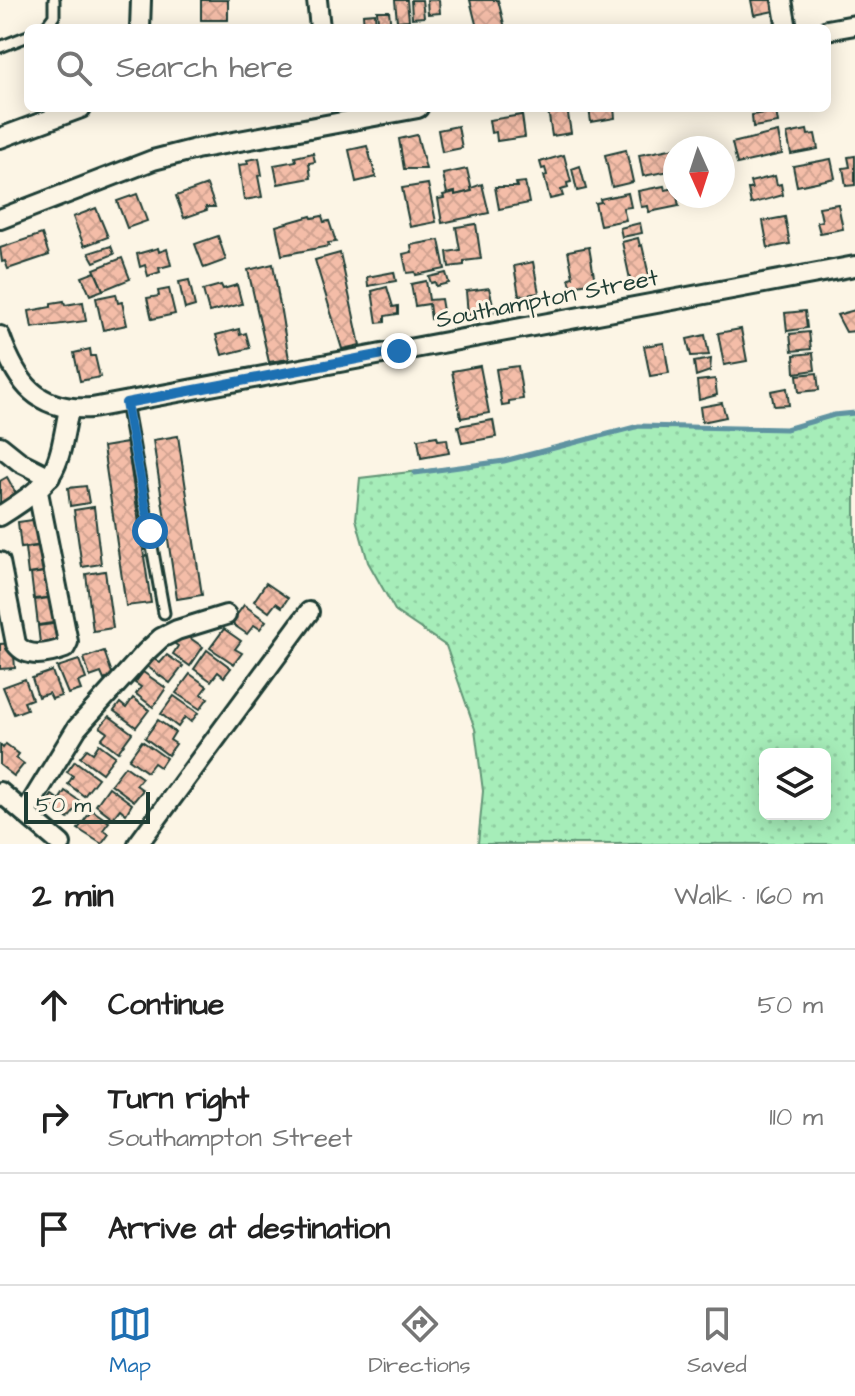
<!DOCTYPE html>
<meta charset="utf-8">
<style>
body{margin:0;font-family:"Architects Daughter",sans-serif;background:#f2f2f2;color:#222}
.controls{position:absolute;right:24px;bottom:24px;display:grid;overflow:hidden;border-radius:12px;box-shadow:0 4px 20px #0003}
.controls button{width:72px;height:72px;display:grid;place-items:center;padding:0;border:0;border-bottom:2px solid #e0e0e0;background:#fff;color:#222;font:40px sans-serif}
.compass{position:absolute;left:663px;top:136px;width:72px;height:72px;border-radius:50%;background:#fff;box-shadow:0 4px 20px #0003;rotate:177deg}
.scale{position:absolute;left:24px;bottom:20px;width:126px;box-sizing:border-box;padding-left:8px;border:4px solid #1f3d34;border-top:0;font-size:22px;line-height:28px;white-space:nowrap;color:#1f3d34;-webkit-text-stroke:6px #fcf5e5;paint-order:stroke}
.stop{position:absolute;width:24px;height:24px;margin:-18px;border:6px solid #1f6fb2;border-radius:50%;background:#fff}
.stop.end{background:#1f6fb2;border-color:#fff;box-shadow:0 2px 8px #0008}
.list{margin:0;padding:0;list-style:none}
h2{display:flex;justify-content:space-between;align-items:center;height:104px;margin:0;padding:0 32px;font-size:34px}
h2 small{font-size:26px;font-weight:400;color:#767676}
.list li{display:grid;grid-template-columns:52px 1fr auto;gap:24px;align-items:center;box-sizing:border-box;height:112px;padding:0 32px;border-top:2px solid #e0e0e0}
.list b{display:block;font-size:30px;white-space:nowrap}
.list p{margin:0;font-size:26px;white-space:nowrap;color:#767676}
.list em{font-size:26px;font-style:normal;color:#767676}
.icon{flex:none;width:44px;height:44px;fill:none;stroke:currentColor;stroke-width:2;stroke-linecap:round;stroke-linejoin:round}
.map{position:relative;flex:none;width:855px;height:844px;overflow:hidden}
.search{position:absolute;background:#fff;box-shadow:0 4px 20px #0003;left:24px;right:24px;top:24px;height:88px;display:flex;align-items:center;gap:20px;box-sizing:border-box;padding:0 28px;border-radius:12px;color:#767676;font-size:30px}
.sheet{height:440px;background:#fff}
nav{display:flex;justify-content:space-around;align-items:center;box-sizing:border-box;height:112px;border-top:2px solid #e0e0e0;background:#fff;font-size:22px;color:#767676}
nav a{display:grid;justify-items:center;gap:4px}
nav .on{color:#1f6fb2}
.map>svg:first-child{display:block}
.grass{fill:url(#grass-dots);stroke:#629576;stroke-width:2;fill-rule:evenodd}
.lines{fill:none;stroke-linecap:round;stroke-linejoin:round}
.stream{stroke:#5e93a1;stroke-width:5}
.building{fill:url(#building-cross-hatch);stroke:#1f3d34;stroke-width:2}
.service-casing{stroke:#1f3d34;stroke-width:15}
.minor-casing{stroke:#1f3d34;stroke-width:24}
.service{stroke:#fcf5e5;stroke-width:9}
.minor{stroke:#fcf5e5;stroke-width:18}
.route{stroke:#1f6fb2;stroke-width:10}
.labels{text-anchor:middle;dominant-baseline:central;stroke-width:6;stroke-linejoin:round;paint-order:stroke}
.street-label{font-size:24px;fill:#1f3d34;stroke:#fcf5e5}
</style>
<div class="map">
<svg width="855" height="844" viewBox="0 0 855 844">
<defs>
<pattern id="grass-dots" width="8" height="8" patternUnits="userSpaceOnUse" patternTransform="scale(2)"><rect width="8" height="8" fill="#a6edb9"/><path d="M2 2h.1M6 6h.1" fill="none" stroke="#8ecca0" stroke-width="1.8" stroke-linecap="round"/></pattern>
<pattern id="building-cross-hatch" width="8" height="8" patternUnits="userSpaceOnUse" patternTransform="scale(2)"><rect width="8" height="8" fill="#f4bda8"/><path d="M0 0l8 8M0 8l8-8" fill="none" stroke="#d1a391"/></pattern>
</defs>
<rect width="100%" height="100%" fill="#fcf5e5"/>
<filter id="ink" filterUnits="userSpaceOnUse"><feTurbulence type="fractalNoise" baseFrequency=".0125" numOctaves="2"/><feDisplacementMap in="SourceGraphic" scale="16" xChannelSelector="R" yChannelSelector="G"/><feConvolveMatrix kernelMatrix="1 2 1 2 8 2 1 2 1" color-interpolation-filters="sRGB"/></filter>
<g filter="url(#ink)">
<path class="grass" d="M855 413V844H478L483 791 475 729 446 646 396 612 368 562 356 519 360 478 504 461 639 426 786 429 834 415ZM765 754H825V814H765Z"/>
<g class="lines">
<path class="stream" d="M415 473 504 461 639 426 786 429 834 415 855 413"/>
</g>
<g class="building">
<rect x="201" y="0" width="27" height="20"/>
<path d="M395 0H407L409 20 397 21Z"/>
<path d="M411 0H422L424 17 412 18Z"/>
<path d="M427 0H439L440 13 428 14Z"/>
<path d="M470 0H498L505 28H477Z"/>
<path d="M751 0H771L774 11 754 15Z"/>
<path d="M377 11H389L391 28H379Z"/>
<path d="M375 13 376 28H364L363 14Z"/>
<path d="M567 108 571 133 552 136 548 110Z"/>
<path d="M589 108H614L615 118 591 122Z"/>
<path d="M776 111 778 123 753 127 752 115Z"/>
<path d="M522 115 525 137 497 141 496 132 491 133 489 120Z"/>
<path d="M458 126 462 148 442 152 438 130Z"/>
<path d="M807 130 808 135 815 134 818 149 791 154 787 134Z"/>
<path d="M778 132 782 154 737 164 732 143Z"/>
<path d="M417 135 426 169H404L399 139Z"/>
<path d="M367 146 376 177 356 182 349 150Z"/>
<path d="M675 148V170L643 176 639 155Z"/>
<path d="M626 150 633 182 612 187 605 155Z"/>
<path d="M313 153 315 162 309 163 311 178 278 184 274 165 296 161 295 157Z"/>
<path d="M564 155 571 182 567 183 568 188 561 190 563 196 550 199 544 176 547 175 545 168 542 169 540 162Z"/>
<path d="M855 156V185L846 186 843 168 850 167 848 157Z"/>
<path d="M259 158 262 175 258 176 262 197 244 200 239 165 248 164 247 160Z"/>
<path d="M831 159 835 178 797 186 793 166Z"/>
<path d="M580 166 586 189 577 191 572 169Z"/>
<path d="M467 169 472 191 455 195V192L447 194 443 174Z"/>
<path d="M775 176 777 185 781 184 783 195 751 204 748 189H752L750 182Z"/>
<path d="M525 182 529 203 499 209 495 187H517L516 183Z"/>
<path d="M428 184 436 222 410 227 402 188Z"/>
<path d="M482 184 489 213 442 223 438 199 444 198 443 195 455 192V195L472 191 471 188Z"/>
<path d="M207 185 215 207H206L207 210 184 218 176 196Z"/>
<path d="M664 186 665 190 675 188 679 206 649 212 648 206 641 207 638 191Z"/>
<path d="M628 193 631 207 623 208 626 220 600 225 595 203 601 202 600 199Z"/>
<path d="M137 194 147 221 127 228 117 201Z"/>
<path d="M838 204 843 229 820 233 817 222 822 221 819 207Z"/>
<path d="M96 208 108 237 84 246 73 217Z"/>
<path d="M311 216 312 218 322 216 324 222 329 221 336 242 328 243 329 246 282 255 276 226Z"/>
<path d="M785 217 790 244 768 248 763 221Z"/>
<path d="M640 223 642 233 622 237 620 228Z"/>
<path d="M476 224 481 259 464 261V265L449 267 447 252 460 250 456 227Z"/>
<path d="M42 234 49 255 8 269 5 261 2 262 0 248Z"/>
<path d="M218 236 226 260 204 268 195 244Z"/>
<path d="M638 238 640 246 642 245 650 280 631 284 622 242Z"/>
<path d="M439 240 445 269 416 275 415 272 407 273 403 254 412 252 411 245Z"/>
<path d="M111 246 114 254 94 262 89 253Z"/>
<path d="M589 247 595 282 571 286 569 278 573 277 568 251Z"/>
<path d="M158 248 159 252 167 249 171 265 159 268 160 272 148 276 145 265 140 267 137 254Z"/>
<path d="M340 253 360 345 342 349 315 260Z"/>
<path d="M122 258 130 279 103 290 94 269Z"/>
<path d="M533 262 539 293 519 296 514 266Z"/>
<path d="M273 264 289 359 269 362 248 270Z"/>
<path d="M95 272 103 290 90 295 82 277Z"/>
<path d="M394 272 396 281 368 286 367 277Z"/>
<path d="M446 273 449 283 436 286 435 282 431 283 429 277Z"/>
<path d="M189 280 195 306 185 309 179 282Z"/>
<path d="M426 281 429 300 441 299 444 317 431 319 429 304 415 306 411 284Z"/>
<path d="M221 285 223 289 237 285 242 304 209 312 203 290Z"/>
<path d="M387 287 393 307 398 306V314L385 316V322L377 323 372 291Z"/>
<path d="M489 288 495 312 468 315 466 291Z"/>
<path d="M169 289 175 314 152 319 147 298 159 296 158 291Z"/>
<path d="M116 294 118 303 122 302 127 325 103 330 96 298Z"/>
<path d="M64 301 65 305 83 302 86 321 32 328 29 311 51 307V303Z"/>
<path d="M855 310V331L846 332 837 315Z"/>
<path d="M805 311 807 328 787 331 785 313Z"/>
<path d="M239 329 240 335 246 333 250 348 222 355 216 335Z"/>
<path d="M741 329 747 361 724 365 718 333Z"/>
<path d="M809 332 811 349 792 351 790 334Z"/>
<path d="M705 335 709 355 691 356 687 339Z"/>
<path d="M664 343 669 373 650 376 644 346Z"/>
<path d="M90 349 91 356H95L100 377 80 381 74 353Z"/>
<path d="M813 353 815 370 795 373 794 355Z"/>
<path d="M711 359 710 371 696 376 694 362Z"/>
<path d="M480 366 489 413 461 418 452 371Z"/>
<path d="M518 366 523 399 509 401V405L502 406 496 369Z"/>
<path d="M817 373 819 390 799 392 797 375Z"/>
<path d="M715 379 717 395 699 400 697 381Z"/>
<path d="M787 388 789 405 774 406 771 391Z"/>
<path d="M722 403 726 417 702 422 700 407Z"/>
<path d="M493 420 496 437 462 443 458 426Z"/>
<path d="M178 436 202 595 177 599 153 440Z"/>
<path d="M437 436 438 440 447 439 449 453 421 458 418 439Z"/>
<path d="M127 443 151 603 126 606 103 447Z"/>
<path d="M7 477 19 499 0 509V481Z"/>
<path d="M86 486 89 503 70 506 68 488Z"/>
<path d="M94 507 101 564 82 567 74 510Z"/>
<path d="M40 519 43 545 21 548 18 522Z"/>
<path d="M47 545 50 571 28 574 25 548Z"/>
<path d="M53 571 56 597 34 599 31 574Z"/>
<path d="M105 571 113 628 93 631 86 574Z"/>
<path d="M266 583 288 598 282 607 276 603 269 612 254 601Z"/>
<path d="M56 597 60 622 38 625 35 600Z"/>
<path d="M244 605 266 621 260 629 254 625 247 634 231 623Z"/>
<path d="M60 623 63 649 41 651 38 626Z"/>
<path d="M224 629 241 641 235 649 242 653 234 664 210 648Z"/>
<path d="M180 631 203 647 190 666 173 654 178 646 172 642Z"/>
<path d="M13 643 15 668 0 669V644Z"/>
<path d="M207 650 231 668 224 677 218 672 211 681 194 669Z"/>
<path d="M104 651 113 676 104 680 101 673 90 677 84 658Z"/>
<path d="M167 655 183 666 170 683 148 667 154 659 160 663Z"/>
<path d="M79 660 86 679 78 682 81 690 68 694 57 667Z"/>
<path d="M52 671 61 696 52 699 49 693 38 697 32 678Z"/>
<path d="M143 672 166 688 153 707 136 694 141 687 135 683Z"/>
<path d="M190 674 207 686 201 694 208 698 200 709 176 693Z"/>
<path d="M25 679 32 699 24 702 27 709 14 714 3 687Z"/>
<path d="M174 696 198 713 191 722 185 717 178 727 161 714Z"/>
<path d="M133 698 149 710 136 727 114 711 120 703 126 708Z"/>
<path d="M109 716 132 733 118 752 101 739 107 732 100 727Z"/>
<path d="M158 720 175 732 170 740 176 744 168 755 145 738Z"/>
<path d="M142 741 166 758 160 767 154 763 147 772 129 759Z"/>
<path d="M6 744 19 754 16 758 24 764 14 776 0 765V745L3 748Z"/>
<path d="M99 744 115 756 102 773 80 757 87 749 93 753Z"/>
<path d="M75 761 98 778 84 796 68 784 73 776 67 772Z"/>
<path d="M125 766 142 778 136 785 143 790 134 801 111 784Z"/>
<path d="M109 787 132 804 126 814 120 809 113 818 96 805Z"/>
<path d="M65 791 81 802 68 819 46 804 52 795 59 800Z"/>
<path d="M92 810 109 822 103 830 109 834 102 844 78 829Z"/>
</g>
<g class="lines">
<g class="service-casing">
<g id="service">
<path d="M45 28 54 16V0"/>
<path d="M0 47 28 36"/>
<path d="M126 403 164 613"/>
</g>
</g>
<g class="minor-casing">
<g id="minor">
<path d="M317 0 320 28"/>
<path d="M782 0 786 23"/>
<path d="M140 28 141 0"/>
<path d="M827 30 855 25"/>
<path d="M0 138 81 108"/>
<path d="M0 219 153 160 196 149 418 108"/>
<path d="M0 336C17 383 37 412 92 408L855 266"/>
<path d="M0 446 20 462 50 477"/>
<path d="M0 516C58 479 57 474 69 408"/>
<path d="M0 562 16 644C27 659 49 654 65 648L68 642 38 492"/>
<path d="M0 792 61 844"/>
<path d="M25 813 77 728 146 652 161 638 177 630 226 615"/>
<path d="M138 844 309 612"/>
</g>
</g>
<use href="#service" class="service"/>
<use href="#minor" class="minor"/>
</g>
</g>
<g class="lines" filter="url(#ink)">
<path class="route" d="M150 531 126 403 399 351"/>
</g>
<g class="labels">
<g class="street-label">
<text transform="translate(547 299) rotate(-11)">Southampton Street</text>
</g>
</g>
</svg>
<div class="controls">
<button><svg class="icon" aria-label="layers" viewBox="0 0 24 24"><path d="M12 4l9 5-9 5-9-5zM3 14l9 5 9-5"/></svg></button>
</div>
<svg class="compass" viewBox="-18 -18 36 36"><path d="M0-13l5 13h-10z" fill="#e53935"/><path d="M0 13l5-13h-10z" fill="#767676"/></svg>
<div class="scale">50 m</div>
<div class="stop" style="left:150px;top:531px"></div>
<div class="stop end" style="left:399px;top:351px"></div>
<div class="search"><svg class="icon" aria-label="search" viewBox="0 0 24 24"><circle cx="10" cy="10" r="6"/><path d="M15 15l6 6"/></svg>Search here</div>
</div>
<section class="sheet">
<h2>2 min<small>Walk · 160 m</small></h2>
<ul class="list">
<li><svg class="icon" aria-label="ahead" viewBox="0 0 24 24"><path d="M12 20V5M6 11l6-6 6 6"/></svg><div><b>Continue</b></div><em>50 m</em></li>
<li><svg class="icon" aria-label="right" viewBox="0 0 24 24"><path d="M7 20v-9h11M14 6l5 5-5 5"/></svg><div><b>Turn right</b><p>Southampton Street</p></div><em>110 m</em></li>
<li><svg class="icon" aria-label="arrive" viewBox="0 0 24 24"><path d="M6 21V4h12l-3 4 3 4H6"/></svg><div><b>Arrive at destination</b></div></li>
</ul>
</section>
<nav>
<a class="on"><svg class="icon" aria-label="map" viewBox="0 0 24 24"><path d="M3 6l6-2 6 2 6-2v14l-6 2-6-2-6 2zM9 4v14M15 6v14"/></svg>Map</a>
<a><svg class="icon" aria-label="directions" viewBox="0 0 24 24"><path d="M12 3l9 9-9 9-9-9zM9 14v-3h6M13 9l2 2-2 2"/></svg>Directions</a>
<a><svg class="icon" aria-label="saved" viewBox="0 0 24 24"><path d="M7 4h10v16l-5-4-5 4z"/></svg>Saved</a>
</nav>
